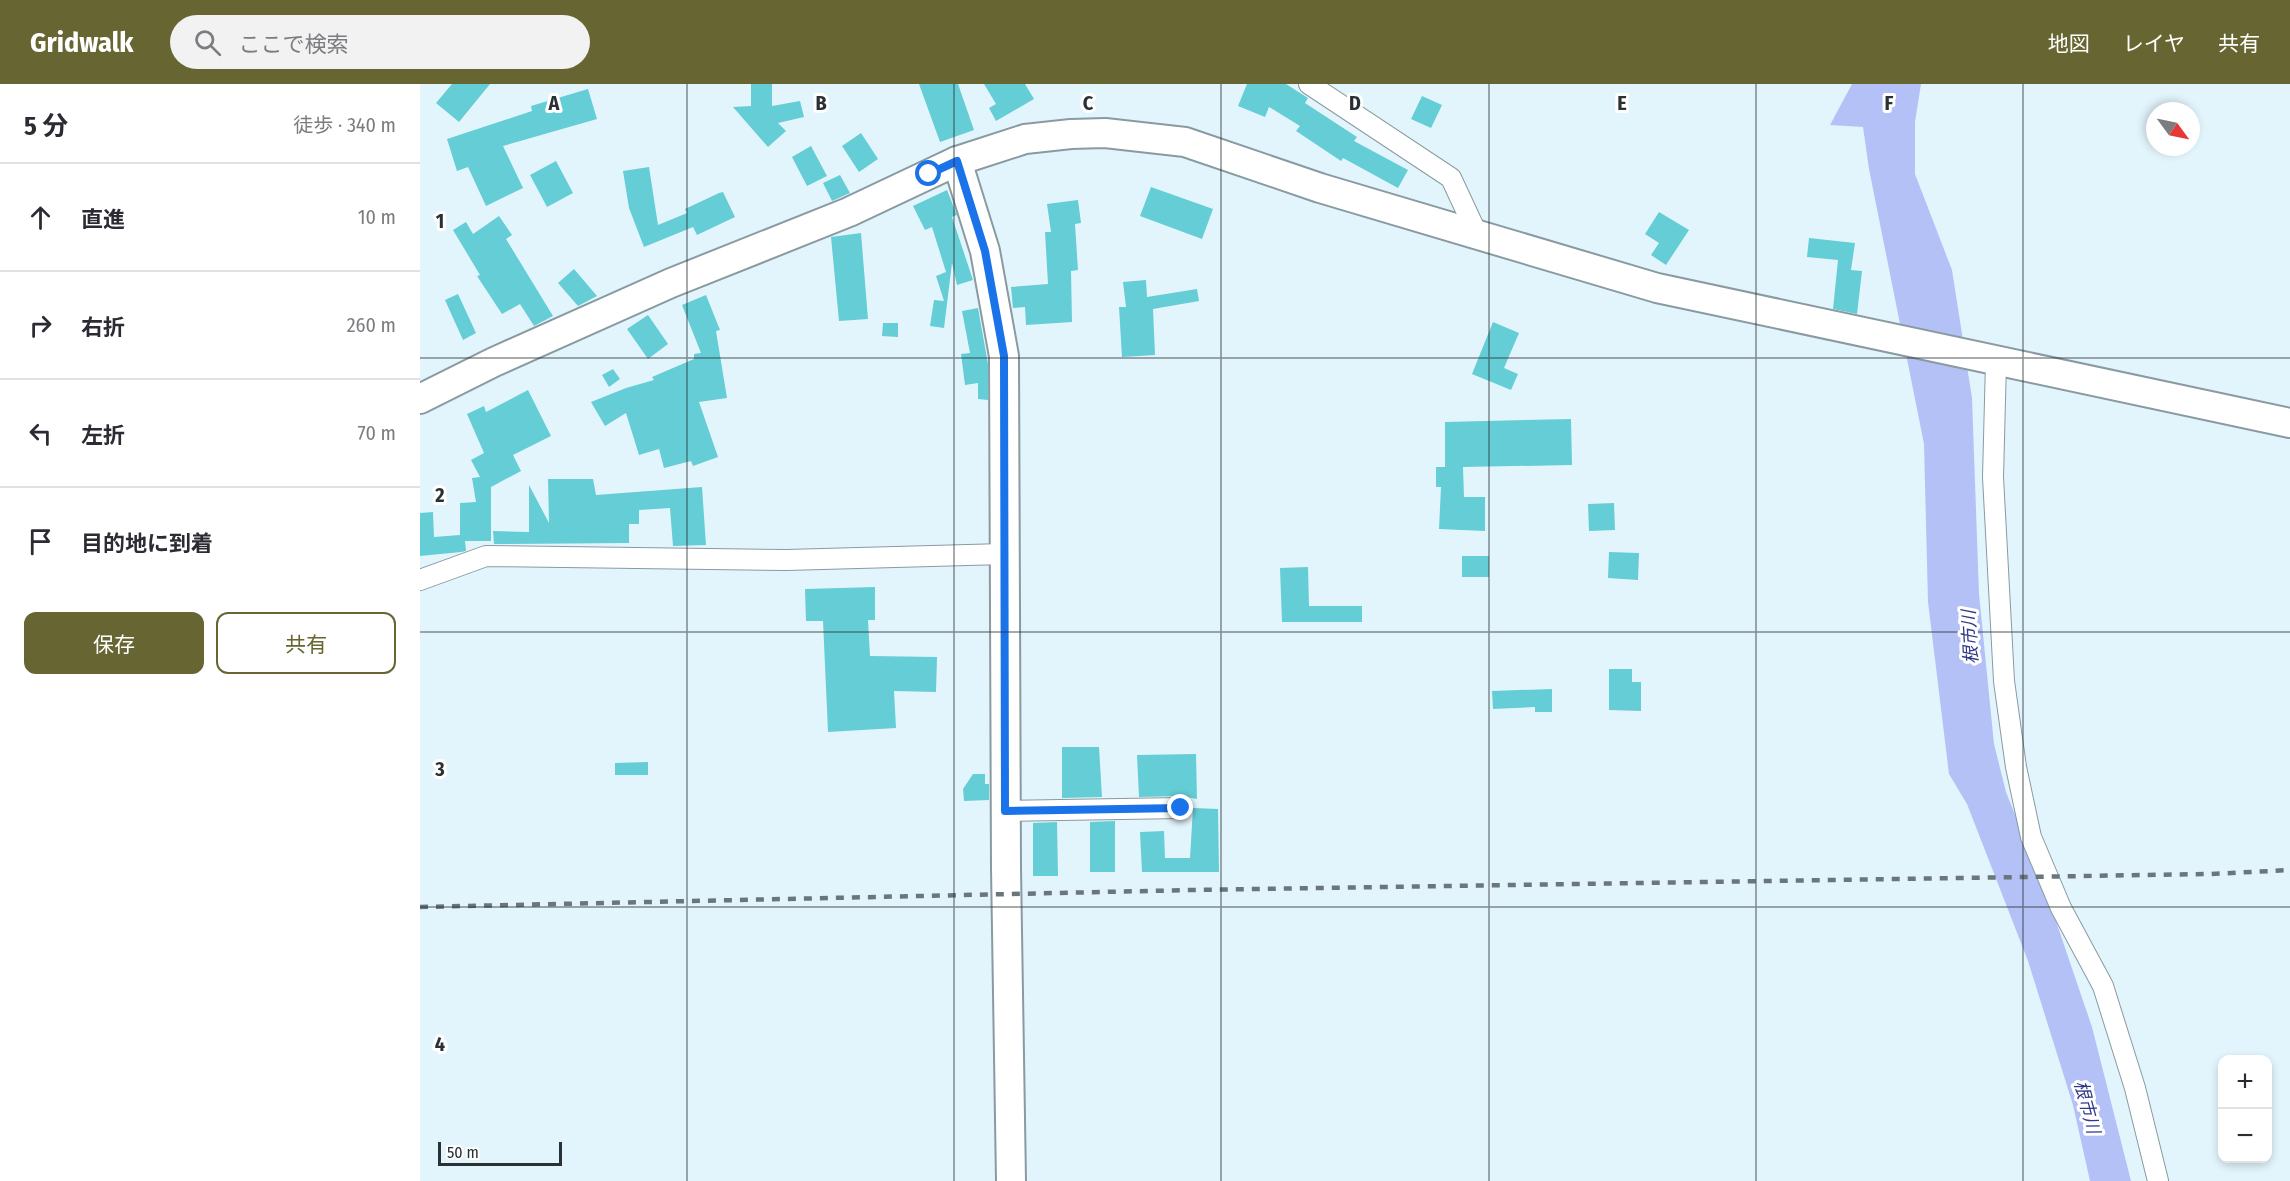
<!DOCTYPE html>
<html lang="ja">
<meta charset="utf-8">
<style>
body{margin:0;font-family:"Fira Sans Condensed","Noto Sans JP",sans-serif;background:#f2f2f3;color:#2b2b33}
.controls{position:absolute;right:18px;bottom:18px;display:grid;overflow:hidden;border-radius:12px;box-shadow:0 3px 9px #0003}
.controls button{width:54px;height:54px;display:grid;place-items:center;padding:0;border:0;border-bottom:2px solid #e1e1e2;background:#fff;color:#2b2b33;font:30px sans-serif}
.compass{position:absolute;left:1726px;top:18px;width:54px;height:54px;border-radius:50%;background:#fff;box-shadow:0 3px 9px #0003;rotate:123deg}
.scale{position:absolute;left:18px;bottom:15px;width:124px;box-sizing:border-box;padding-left:6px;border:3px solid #2a3134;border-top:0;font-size:16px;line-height:21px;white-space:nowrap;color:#2a3134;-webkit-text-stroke:4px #fff;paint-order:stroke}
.stop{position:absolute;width:18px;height:18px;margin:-14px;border:4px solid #1a73e8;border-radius:50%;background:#fff}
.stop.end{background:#1a73e8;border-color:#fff;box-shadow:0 2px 6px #0008}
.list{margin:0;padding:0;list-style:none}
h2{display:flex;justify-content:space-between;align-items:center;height:78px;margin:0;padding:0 24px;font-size:26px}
h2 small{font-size:20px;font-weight:400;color:#7c7c81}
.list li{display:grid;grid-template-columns:39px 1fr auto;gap:18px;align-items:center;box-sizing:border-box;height:108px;padding:0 24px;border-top:2px solid #e1e1e2}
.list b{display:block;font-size:22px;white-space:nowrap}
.list em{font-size:20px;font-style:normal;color:#7c7c81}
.actions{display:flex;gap:12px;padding:18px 24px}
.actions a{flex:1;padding:14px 0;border:2px solid #676531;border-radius:12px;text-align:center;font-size:21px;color:#676531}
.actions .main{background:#676531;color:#fff}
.icon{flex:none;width:33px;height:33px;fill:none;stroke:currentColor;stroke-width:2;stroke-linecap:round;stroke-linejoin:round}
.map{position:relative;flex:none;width:1870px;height:1097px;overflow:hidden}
header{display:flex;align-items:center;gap:36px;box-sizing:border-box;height:84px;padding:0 30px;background:#676531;color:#fff}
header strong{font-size:28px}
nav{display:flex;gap:33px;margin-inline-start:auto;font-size:21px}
.search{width:420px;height:54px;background:#f2f2f3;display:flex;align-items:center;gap:15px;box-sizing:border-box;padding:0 21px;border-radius:33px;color:#7c7c81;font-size:22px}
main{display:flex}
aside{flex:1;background:#fff}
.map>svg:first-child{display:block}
.water{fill:#b3c1f7}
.building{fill:#64cdd5}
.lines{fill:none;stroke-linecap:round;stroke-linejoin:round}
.street-casing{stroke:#899aa1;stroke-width:22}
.secondary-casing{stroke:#899aa1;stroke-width:32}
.street{stroke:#fff;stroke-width:20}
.secondary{stroke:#fff;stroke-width:28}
.rail{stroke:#6b767a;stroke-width:4.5;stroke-dasharray:8 8;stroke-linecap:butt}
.route{stroke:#1a73e8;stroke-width:8}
.grid{fill:none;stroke:#2a3134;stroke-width:1.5;stroke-opacity:0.55}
.labels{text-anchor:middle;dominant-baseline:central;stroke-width:6;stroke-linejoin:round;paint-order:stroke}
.water-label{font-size:18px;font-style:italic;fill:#303a87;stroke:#fff}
.grid-label{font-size:20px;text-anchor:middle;font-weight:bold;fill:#2a3134;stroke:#fff;stroke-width:6;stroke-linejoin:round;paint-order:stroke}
</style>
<header>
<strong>Gridwalk</strong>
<div class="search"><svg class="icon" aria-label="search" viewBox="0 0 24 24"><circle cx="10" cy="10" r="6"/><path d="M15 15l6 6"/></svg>ここで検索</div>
<nav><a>地図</a><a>レイヤ</a><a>共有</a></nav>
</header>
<main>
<aside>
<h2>5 分<small>徒歩 · 340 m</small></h2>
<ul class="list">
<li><svg class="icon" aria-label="ahead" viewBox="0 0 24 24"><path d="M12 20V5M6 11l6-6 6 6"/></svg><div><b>直進</b></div><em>10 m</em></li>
<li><svg class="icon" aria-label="right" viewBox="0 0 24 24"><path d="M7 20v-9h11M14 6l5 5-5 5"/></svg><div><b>右折</b></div><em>260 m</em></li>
<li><svg class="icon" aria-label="left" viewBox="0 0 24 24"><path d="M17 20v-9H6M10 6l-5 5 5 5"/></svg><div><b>左折</b></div><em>70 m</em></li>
<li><svg class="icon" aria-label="arrive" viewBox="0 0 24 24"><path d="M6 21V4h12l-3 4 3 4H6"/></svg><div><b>目的地に到着</b></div></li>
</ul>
<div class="actions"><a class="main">保存</a><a>共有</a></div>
</aside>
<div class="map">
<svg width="1870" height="1097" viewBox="0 0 1870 1097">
<rect width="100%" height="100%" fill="#e3f5fc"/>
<path class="water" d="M1432 0H1501L1495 38V90L1532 186 1552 314 1559 510 1574 660 1586 708 1626 808 1672 943 1711 1097H1670L1653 1021 1608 877 1547 720 1529 690 1508 518 1504 360 1449 85 1443 43 1410 41Z"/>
<g class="building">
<path d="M32 0H70L39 38 16 19Z"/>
<path d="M331 0H352V22L380 17 384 33 358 39 366 47 348 63 313 23 331 22Z"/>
<path d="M499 0H538L554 46 520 58Z"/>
<path d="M564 0H605L614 15 576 37 569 24 576 20Z"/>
<path d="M827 0H866L888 14 885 19 937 53 934 57 988 86 978 104 923 74 921 77 876 47 880 42 849 23 845 33 818 22Z"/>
<path d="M168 5 177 35 83 62 103 104 66 122 48 83 37 87 27 55 112 27 111 22Z"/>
<path d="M1002 12 1022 21 1011 44 991 35Z"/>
<path d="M441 49 458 75 439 88 422 62Z"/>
<path d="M391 62 407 92 387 102 372 73Z"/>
<path d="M136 77 153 109 127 123 110 91Z"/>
<path d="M229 83 238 141 267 129 265 125 299 109 303 108 315 133 277 151 273 143 224 163 209 124 203 87Z"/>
<path d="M420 91 430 109 412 117 403 99Z"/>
<path d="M731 103 793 125 782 155 720 132Z"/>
<path d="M527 106 537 131 532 133 553 196 537 201 532 179 524 244 510 242 514 216 524 217 516 192 526 188 512 143 505 146 493 122Z"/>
<path d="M658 116 661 139 655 140 658 186 651 187 652 238 606 241 605 223 593 224 591 203 628 200 625 148H631L627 120Z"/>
<path d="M1239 128 1269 146 1246 181 1231 171 1239 159 1225 150Z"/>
<path d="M79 132 92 151 86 155 133 232 114 242 100 220 82 230 57 192 60 191 33 146 46 138 53 150Z"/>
<path d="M441 149 448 235 419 237 411 153Z"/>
<path d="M1389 154 1435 159 1431 186 1442 187 1437 230 1413 225 1418 176 1387 173Z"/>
<path d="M154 185 177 212 158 222 138 199Z"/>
<path d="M726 196 727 213 777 205 779 217 733 225 735 271 702 273 699 223H706L703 198Z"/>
<path d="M38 210 56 249 43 256 25 216Z"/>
<path d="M286 211 300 246 296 247 307 314 279 318 298 373 273 382 271 377 244 384 239 365 219 371 206 329 185 342 171 318 206 304 234 296 232 293 274 275V270L281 269 262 221Z"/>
<path d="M558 224 568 280V316L558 315V299L545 301 541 270 550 269 542 227Z"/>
<path d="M228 231 248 260 228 275 207 245Z"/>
<path d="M1073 238 1099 249 1084 284 1098 290 1091 306 1052 290Z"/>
<path d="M463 239H478V253L462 252Z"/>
<path d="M193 285 200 295 189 303 182 291Z"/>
<path d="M108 306 131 352 93 371 101 387 71 403V457H45L46 467 41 468 0 472V429L13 428 14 453 40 451V419L56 418 52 394 60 393 51 376 64 369 47 330 64 322 66 328Z"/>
<path d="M1151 335 1152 381 1043 383 1044 413H1065V447L1019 445 1021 403H1016V383H1025V338Z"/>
<path d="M128 395H173L176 411 282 403 286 461 253 462 250 424 219 426V440H209V459L74 460 73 447 109 448V401L129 439Z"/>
<path d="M1194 419 1195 446 1169 447 1168 420Z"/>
<path d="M1189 468 1219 469 1218 496 1188 494Z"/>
<rect x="1042" y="472" width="27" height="21"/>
<path d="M888 483 889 522H942V538H862L860 484Z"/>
<path d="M455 503V536H448L450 572 517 573 516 608 474 607 476 644 408 648 403 537H386L385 505Z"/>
<path d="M1189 585H1212V598H1221V627L1189 626Z"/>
<path d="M1132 605V628H1115V623L1073 625 1072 607Z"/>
<path d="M642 663H679L682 713 642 714Z"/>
<path d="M776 670 777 715 761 712 719 713 717 671Z"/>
<path d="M228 678V691H195V679Z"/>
<path d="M553 690H565V700H569V716L544 717 543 705Z"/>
<path d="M773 724 798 725 799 788H722L720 748 744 747 745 774H770Z"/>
<path d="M695 737V788H670V738Z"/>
<path d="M637 738 638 792H613V739Z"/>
</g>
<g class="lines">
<g class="street-casing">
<g id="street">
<path d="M889 0 1031 94 1058 152"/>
<path d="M1576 278 1573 393 1584 597 1596 683 1611 753 1641 824 1683 902 1715 1004 1738 1097"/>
<path d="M0 496 66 472 366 476 584 470"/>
<path d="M585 727 761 724"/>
</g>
</g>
<g class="secondary-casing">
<g id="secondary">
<path d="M537 77 565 167 584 272 586 784 591 1097"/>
<path d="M0 315 74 278 251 199 429 128 537 77 605 55 651 50 685 49 765 58 900 104 1237 204 1870 339"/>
</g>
</g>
<use href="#street" class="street"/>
<use href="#secondary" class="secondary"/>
<path class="rail" d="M0 823 773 806 1791 790 1870 786"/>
</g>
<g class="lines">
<path class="route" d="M509 90 537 77 565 167 584 272 585 727 761 724"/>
</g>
<path class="grid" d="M267 0V1097M534 0V1097M801 0V1097M1069 0V1097M1336 0V1097M1603 0V1097M0 274H1870M0 548H1870M0 823H1870"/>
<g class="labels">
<g class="water-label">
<text transform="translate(1550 553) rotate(-93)">根市川</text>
<text transform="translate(1667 1023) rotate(75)">根市川</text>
</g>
</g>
<g class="grid-label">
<text x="134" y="26">A</text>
<text x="401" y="26">B</text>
<text x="668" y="26">C</text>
<text x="935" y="26">D</text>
<text x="1202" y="26">E</text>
<text x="1469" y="26">F</text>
<text x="20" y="144">1</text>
<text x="20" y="418">2</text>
<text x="20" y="692">3</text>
<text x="20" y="967">4</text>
</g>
</svg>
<div class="controls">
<button>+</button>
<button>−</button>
</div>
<svg class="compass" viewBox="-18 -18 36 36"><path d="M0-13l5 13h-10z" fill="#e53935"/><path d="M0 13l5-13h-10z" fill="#7c7c81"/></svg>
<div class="scale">50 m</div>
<div class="stop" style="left:509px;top:90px"></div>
<div class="stop end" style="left:761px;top:724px"></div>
</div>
</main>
